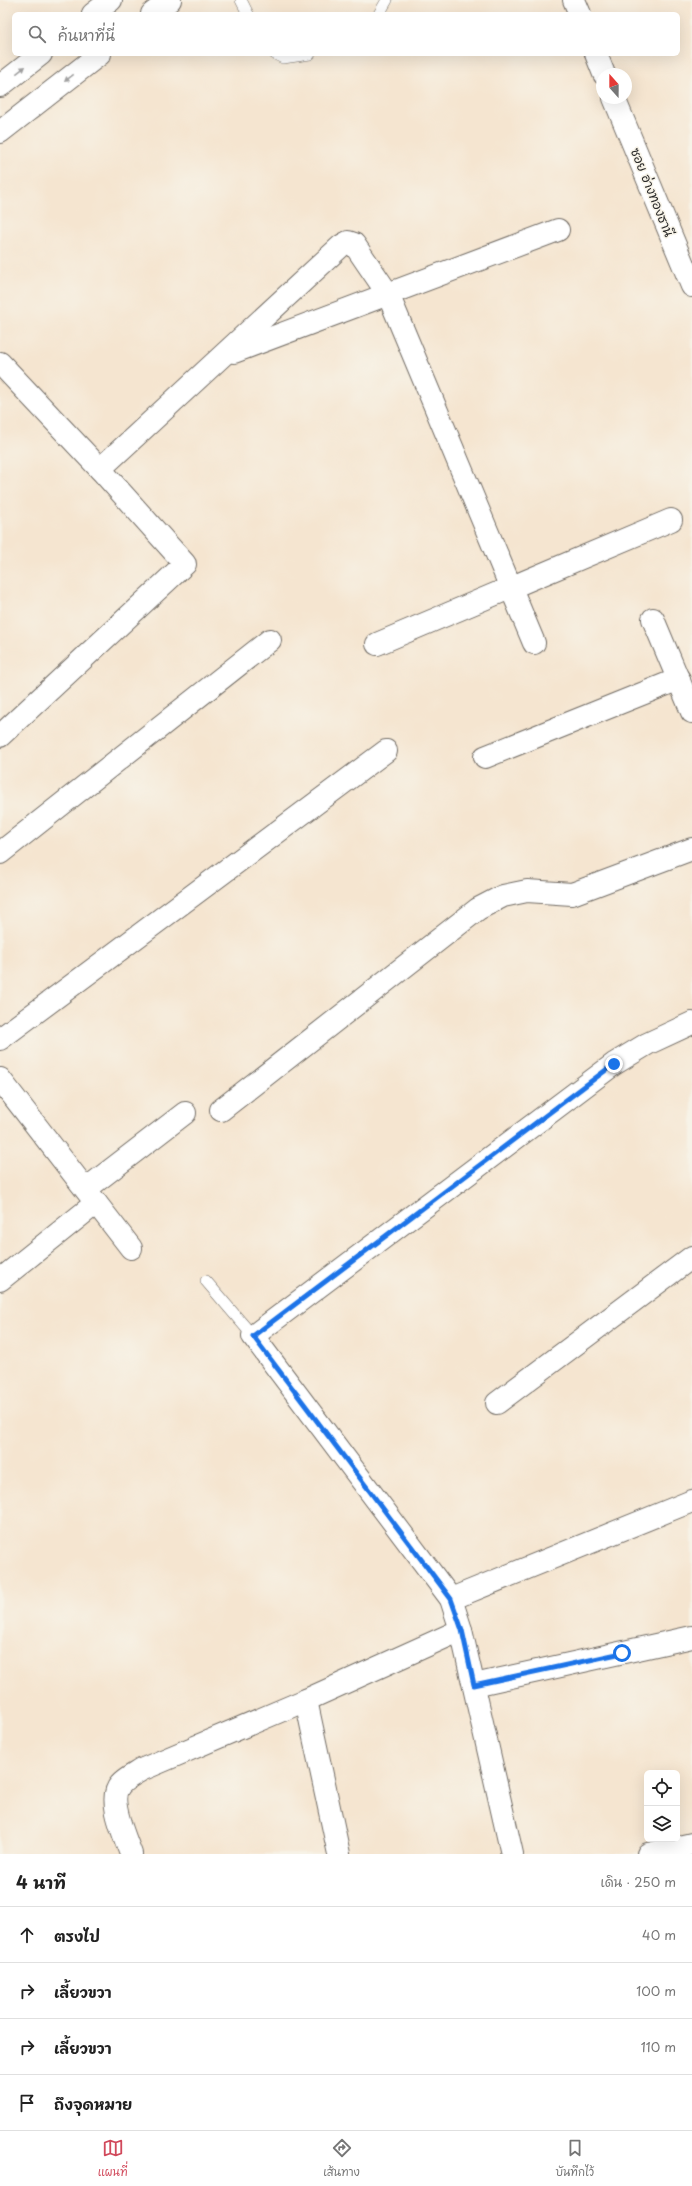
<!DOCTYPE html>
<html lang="th">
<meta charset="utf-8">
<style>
body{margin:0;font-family:"Playpen Sans","Playpen Sans Thai",sans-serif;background:#f2f2f2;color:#222}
.controls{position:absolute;right:12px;bottom:12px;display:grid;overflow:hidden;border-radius:6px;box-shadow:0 4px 16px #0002}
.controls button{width:36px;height:36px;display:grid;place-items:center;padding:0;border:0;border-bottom:1px solid #e0e0e0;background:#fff;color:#222;font:20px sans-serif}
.compass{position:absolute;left:596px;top:68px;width:36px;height:36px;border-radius:50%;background:#fff;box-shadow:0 4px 16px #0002;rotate:339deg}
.stop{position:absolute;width:12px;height:12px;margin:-9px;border:3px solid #1a73e8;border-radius:50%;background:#fff}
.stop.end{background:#1a73e8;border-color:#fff;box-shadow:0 1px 4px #0008}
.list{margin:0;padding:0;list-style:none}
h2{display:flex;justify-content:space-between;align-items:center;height:52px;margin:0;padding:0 16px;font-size:17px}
h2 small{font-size:13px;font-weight:400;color:#767676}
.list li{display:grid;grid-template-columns:26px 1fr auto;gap:12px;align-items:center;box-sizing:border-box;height:56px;padding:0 16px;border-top:1px solid #e0e0e0}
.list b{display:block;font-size:15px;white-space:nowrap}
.list em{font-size:13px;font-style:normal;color:#767676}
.icon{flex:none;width:22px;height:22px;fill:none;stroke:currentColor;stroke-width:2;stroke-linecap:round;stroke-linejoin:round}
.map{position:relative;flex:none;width:692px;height:1854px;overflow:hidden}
.search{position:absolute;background:#fff;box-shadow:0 4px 16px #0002;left:12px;right:12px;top:12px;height:44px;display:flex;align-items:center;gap:10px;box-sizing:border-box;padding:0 14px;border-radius:6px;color:#767676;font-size:15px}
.sheet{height:276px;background:#fff}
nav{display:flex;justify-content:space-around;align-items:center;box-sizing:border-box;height:56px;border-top:1px solid #e0e0e0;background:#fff;font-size:11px;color:#767676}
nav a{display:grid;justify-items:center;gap:2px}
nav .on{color:#d1495b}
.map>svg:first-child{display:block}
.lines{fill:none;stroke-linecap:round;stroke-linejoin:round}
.service-casing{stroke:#726c65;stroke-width:12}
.minor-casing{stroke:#726c65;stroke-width:24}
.secondary-casing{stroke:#726c65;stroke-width:24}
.service{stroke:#fff;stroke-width:11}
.minor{stroke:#fff;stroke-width:22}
.secondary{stroke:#fff;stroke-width:22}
.oneway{fill:#a0a0a0}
.route{stroke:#1a73e8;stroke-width:5}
.labels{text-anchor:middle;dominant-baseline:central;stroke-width:3;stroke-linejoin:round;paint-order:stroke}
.street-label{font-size:13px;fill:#2b2b2b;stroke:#f7f3e8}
</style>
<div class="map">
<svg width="692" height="1854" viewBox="0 0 692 1854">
<rect width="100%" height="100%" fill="#f7f3e8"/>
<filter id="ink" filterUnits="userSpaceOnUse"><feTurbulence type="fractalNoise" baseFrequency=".025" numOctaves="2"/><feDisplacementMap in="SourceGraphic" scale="8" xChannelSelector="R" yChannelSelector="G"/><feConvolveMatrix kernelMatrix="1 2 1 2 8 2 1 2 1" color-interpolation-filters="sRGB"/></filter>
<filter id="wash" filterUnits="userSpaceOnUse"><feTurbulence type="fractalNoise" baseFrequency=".012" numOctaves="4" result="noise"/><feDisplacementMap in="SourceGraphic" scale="16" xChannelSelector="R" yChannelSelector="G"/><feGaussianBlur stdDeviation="0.9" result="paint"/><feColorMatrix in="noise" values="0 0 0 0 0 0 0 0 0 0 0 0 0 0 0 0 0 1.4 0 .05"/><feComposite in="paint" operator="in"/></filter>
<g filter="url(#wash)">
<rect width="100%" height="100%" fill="#f5e5d0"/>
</g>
<g filter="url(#ink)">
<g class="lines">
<g class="service-casing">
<g id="service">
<path d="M241 0 248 14"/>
<path d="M379 14 387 0"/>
<path d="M275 54 283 58 310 54"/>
<path d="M206 1281 253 1336"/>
</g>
</g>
<g class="minor-casing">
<g id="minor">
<path d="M574 0 580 14"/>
<path d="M596 54 604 74"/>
<path d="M614 98 692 286"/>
<path d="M234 352 558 230"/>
<path d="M0 363 100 469 185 564 0 736"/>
<path d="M100 469 341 246 348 242 354 244 388 294 534 643"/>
<path d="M653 619 692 712"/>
<path d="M377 644 671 520"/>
<path d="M485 757 679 679"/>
<path d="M0 853 270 640"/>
<path d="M0 1039 386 751"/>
<path d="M0 1079 131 1248"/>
<path d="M221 1110 478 909 503 896 527 891 572 894 692 849"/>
<path d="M86 1189 185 1113"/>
<path d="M0 1280 96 1203"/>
<path d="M497 1403 692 1257"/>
<path d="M451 1599 692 1501"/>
<path d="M474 1685 692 1637"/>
<path d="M306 1700 339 1854"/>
<path d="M131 1854C125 1837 107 1799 120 1785 125 1779 135 1774 141 1770L306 1700 461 1630"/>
<path d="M512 1854 461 1630 451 1599 253 1336 614 1064 647 1044 692 1023"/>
<path d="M648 1854 692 1844"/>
</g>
</g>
<g class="secondary-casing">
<g id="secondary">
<path d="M93 14 111 0"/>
<path d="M152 14 170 0"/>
<path d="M0 86 41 54"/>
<path d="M0 132 100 54"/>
</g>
</g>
<use href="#service" class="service"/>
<use href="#minor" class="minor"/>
<use href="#secondary" class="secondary"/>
</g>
<defs><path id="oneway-solid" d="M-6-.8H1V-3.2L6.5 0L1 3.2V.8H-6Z"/></defs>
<g class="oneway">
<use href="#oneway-solid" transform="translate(21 70) rotate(-38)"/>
<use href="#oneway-solid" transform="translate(69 78) rotate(142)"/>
</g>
</g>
<g class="lines" filter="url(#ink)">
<path class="route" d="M614 1064 253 1336 451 1599 462 1630 474 1685 622 1653"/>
</g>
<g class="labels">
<g class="street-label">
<text transform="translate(653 192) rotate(68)">ซอย อ่างทองธานี</text>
</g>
</g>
</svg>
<div class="controls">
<button><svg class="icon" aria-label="locate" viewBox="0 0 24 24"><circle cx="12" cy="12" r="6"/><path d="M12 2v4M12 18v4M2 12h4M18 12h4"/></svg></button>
<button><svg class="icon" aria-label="layers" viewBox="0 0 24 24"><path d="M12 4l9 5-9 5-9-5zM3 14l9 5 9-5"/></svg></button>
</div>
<svg class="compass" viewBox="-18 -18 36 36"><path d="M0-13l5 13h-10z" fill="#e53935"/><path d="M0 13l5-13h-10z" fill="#767676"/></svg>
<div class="stop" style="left:622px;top:1653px"></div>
<div class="stop end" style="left:614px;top:1064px"></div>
<div class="search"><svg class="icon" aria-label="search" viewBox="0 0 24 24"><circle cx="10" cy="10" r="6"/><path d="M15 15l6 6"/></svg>ค้นหาที่นี่</div>
</div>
<section class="sheet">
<h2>4 นาที<small>เดิน · 250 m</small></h2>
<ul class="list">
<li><svg class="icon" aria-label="ahead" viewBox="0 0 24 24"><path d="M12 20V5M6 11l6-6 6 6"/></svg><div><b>ตรงไป</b></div><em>40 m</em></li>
<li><svg class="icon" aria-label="right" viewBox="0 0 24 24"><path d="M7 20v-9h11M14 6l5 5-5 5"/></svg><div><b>เลี้ยวขวา</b></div><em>100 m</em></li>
<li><svg class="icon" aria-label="right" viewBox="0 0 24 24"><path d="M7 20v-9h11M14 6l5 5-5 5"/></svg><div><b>เลี้ยวขวา</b></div><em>110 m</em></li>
<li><svg class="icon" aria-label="arrive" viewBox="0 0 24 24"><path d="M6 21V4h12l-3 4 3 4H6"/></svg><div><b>ถึงจุดหมาย</b></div></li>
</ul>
</section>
<nav>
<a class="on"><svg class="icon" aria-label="map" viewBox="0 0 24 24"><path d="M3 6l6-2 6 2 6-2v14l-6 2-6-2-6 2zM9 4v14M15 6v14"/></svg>แผนที่</a>
<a><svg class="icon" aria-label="directions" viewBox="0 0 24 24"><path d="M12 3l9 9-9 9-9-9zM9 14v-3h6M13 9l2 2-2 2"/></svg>เส้นทาง</a>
<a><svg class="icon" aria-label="saved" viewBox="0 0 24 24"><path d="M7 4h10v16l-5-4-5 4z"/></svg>บันทึกไว้</a>
</nav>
